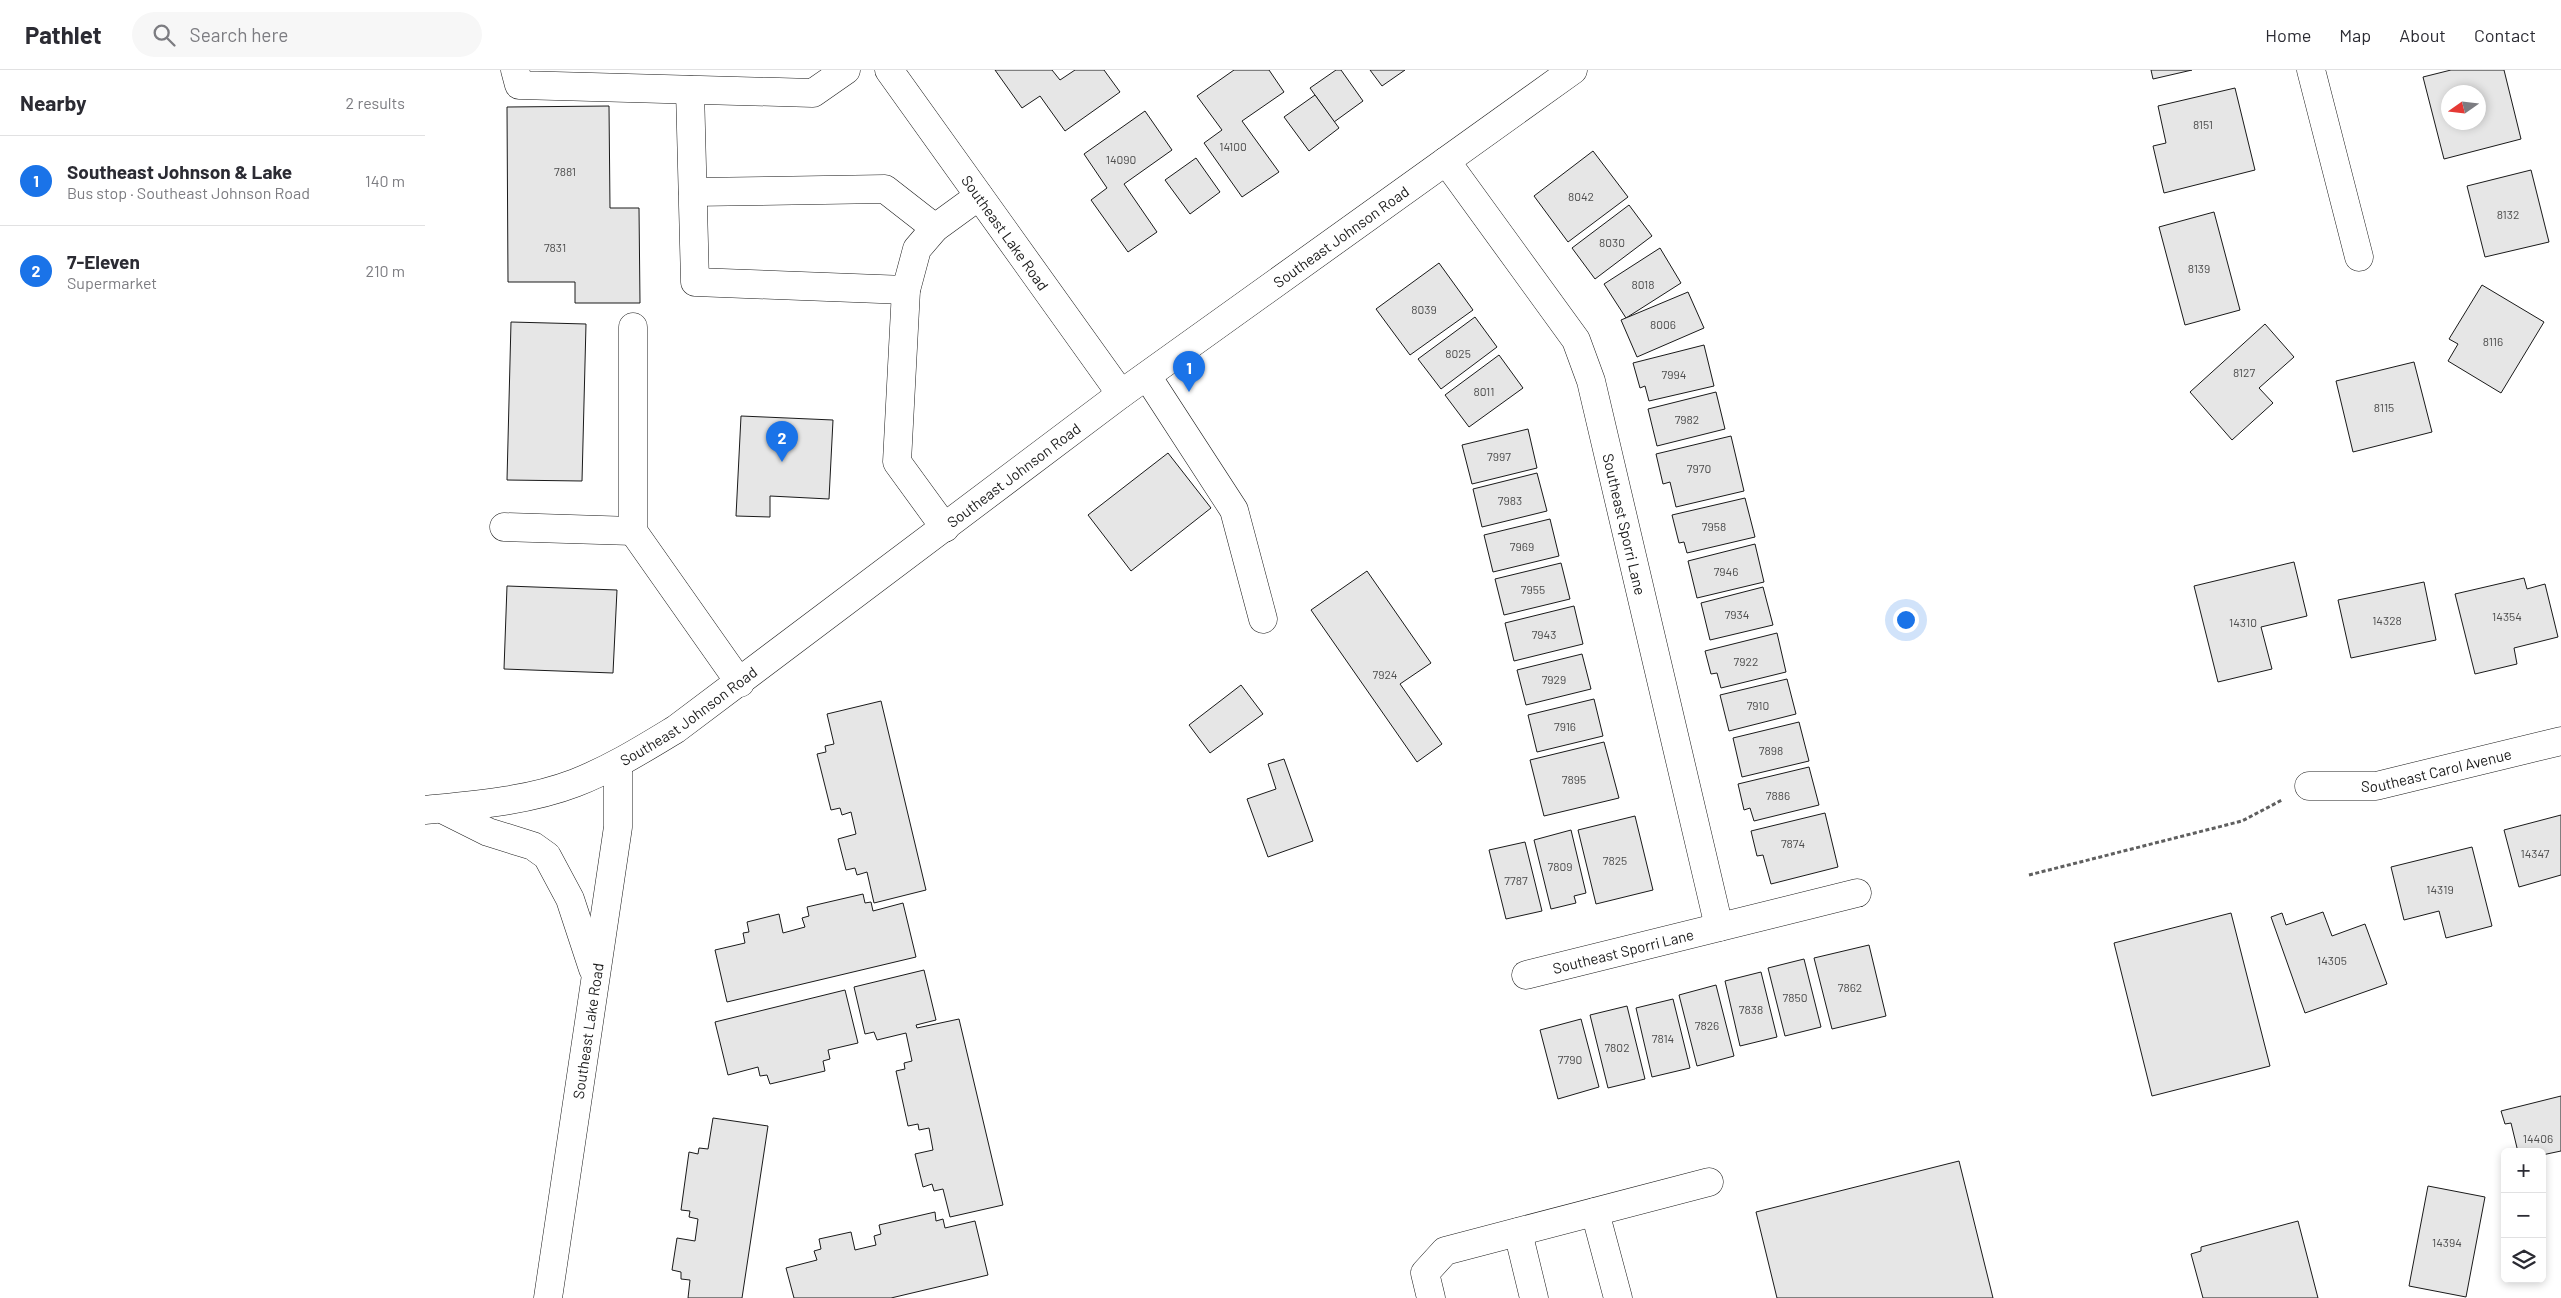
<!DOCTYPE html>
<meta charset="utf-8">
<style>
body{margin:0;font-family:Barlow,sans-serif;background:#f7f7f7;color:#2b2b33}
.controls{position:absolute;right:15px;bottom:15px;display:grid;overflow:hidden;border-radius:8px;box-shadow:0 2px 8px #0003}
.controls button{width:45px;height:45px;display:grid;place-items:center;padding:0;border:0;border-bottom:1px solid #e1e1e2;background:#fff;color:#2b2b33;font:25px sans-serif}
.compass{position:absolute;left:2016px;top:15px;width:45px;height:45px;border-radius:50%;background:#fff;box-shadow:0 2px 8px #0003;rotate:256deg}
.you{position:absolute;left:1480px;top:549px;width:18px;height:18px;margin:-12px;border:4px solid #fff;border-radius:50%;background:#1a73e8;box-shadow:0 0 0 8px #1a73e833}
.badge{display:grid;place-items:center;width:32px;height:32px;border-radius:50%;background:#1a73e8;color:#fff;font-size:16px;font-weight:700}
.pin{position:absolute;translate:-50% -41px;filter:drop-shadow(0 1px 2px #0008)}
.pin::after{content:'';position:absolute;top:26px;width:18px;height:15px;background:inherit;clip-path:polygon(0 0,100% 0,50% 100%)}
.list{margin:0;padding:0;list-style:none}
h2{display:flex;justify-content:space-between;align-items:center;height:65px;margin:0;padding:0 20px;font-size:21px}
h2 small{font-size:16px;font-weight:400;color:#7c7c81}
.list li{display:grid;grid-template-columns:32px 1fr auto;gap:15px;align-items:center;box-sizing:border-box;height:90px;padding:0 20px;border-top:1px solid #e1e1e2}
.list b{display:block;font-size:19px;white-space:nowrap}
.list p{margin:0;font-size:16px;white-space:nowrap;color:#7c7c81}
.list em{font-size:16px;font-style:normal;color:#7c7c81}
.icon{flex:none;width:28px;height:28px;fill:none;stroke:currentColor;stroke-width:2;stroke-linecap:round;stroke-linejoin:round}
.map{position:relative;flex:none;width:2136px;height:1228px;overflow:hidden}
header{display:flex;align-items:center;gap:30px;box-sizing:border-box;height:70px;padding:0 25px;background:#fff;border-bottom:1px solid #e1e1e2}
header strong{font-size:24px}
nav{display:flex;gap:28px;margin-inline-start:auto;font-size:18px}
.search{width:350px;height:45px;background:#f7f7f7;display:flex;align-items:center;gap:12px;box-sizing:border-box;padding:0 18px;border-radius:28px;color:#7c7c81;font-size:19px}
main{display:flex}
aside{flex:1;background:#fff}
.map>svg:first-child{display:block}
.building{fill:#e6e6e6;stroke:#1a1a1a;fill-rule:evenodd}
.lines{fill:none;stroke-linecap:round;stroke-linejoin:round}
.minor-casing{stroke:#1a1a1a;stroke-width:29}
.path{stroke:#5f5f5f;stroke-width:3;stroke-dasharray:4 2.5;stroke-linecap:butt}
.minor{stroke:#fff;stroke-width:28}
.labels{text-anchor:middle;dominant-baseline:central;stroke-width:4;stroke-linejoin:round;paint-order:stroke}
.number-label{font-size:12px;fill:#4d4d4d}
.street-label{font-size:15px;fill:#1a1a1a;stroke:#fff}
</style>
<header>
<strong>Pathlet</strong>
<div class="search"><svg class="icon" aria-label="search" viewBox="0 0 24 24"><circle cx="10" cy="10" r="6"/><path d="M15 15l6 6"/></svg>Search here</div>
<nav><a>Home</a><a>Map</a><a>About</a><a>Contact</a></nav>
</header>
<main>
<aside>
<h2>Nearby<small>2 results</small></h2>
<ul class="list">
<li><span class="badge">1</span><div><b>Southeast Johnson &amp; Lake</b><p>Bus stop · Southeast Johnson Road</p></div><em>140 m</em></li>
<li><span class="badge">2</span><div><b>7-Eleven</b><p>Supermarket</p></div><em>210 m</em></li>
</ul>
</aside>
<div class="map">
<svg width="2136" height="1228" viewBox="0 0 2136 1228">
<rect width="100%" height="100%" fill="#fff"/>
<g class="building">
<path d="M570 0H627L635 10 650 0H679L695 22 640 61 615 26 597 38Z"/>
<path d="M809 0H844L859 22 817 51 854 102 817 127 779 73 797 60 772 26Z"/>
<path d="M911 0H916L938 31 909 52 885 18Z"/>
<path d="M945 0H980L957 16Z"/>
<path d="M1726 0H1767L1728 9Z"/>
<path d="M2026 0H2079L2096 69 2019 89 1998 7ZM2024 22H2054V52H2024Z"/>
<path d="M1810 18 1830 100 1739 123 1728 76 1741 73 1733 36Z"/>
<path d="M890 25 914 58 884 81 859 47Z"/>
<path d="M184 36 185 138H214L215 233H150V212H83L82 37Z"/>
<path d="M720 41 747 80 699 114 732 162 703 182 666 130 682 118 659 84Z"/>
<path d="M1168 81 1203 127 1143 172 1109 126Z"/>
<path d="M771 88 795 122 765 144 740 110Z"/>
<path d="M2106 100 2124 172 2060 187 2042 116Z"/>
<path d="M1204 135 1227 166 1170 209 1147 178Z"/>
<path d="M1789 142 1815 240 1760 255 1734 157Z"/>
<path d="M1235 178 1256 213 1201 248 1179 214Z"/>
<path d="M1014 193 1048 240 985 285 951 239Z"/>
<path d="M2057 215 2119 252 2076 323 2023 291 2033 274 2024 269Z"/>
<path d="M1263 222 1279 258 1212 287 1196 250Z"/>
<path d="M1050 247 1072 277 1016 319 993 289Z"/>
<path d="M86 252 161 254 157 411 82 410Z"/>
<path d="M1840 254 1869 287 1834 318 1848 333 1807 370 1765 322Z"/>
<path d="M1279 275 1289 316 1224 331 1220 316 1215 318 1208 293Z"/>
<path d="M1074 285 1098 318 1044 357 1020 325Z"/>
<path d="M1989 292 2007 362 1928 382 1911 311Z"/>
<path d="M1291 322 1300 359 1232 376 1223 339Z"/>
<path d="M316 346 408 350 404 429 345 426V447L311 446Z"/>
<path d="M1103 359 1112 398 1047 414 1037 375Z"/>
<path d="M1306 366 1319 421 1251 437 1245 412 1238 414 1231 384Z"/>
<path d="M743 383 786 438 706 501 663 445Z"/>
<path d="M1112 403 1122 441 1057 457 1048 419Z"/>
<path d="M1320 428 1330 467 1262 483 1259 472 1254 473 1247 445Z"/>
<path d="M1125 449 1134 486 1068 502 1059 465Z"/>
<path d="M1330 474 1339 512 1272 528 1263 491Z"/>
<path d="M1869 492 1882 546 1836 557 1847 599 1793 612 1769 516Z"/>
<path d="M1136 493 1145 529 1079 545 1070 509Z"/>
<path d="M942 501 1006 593 975 614 1017 674 992 692 886 540Z"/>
<path d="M2099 508 2102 519 2120 514 2133 567 2089 578 2092 594 2050 604 2030 524Z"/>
<path d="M1999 512 2011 570 1926 588 1913 530Z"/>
<path d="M82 516 192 520 188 603 79 599Z"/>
<path d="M1338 517 1348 555 1285 570 1276 533Z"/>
<path d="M1149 536 1158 574 1089 591 1080 553Z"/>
<path d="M1352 563 1361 602 1296 618 1292 603 1286 604 1280 581Z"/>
<path d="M1157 584 1166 619 1101 635 1092 600Z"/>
<path d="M1362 609 1371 644 1304 661 1295 625Z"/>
<path d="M816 615 838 644 785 683 764 655Z"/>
<path d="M1169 629 1178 666 1112 682 1103 645Z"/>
<path d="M456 631 501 820 449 833 442 802 432 805 430 798 421 800 413 769 431 764 426 742 417 745 415 738 406 740 392 684 401 682 400 676 409 674 402 644Z"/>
<path d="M1374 652 1384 691 1317 707 1308 668Z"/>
<path d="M1179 672 1194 728 1119 746 1105 690Z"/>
<path d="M859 689 888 771 843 787 822 729 851 719 843 694Z"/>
<path d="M1384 697 1394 735 1329 751 1325 738 1319 740 1313 714Z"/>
<path d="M1400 743 1413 797 1346 814 1338 785 1332 786 1326 761Z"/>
<path d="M2136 745V805L2094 817 2079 760Z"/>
<path d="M1210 746 1228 820 1171 834 1153 760Z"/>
<path d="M1146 760 1161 823 1149 826 1151 833 1126 839 1109 770Z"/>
<path d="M1100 772 1117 841 1081 849 1064 780Z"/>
<path d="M2047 777 2067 856 2021 868 2014 841 1979 850 1966 797Z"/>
<path d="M438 824 440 833 446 832 448 841 478 833 491 887 302 932 290 880 320 873 318 863 324 862 322 852 354 844 358 863 380 857 377 848 384 846 382 837Z"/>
<path d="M1898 842 1907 866 1940 854 1962 914 1880 943 1846 847 1857 843 1861 855Z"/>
<path d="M1806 843 1845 996 1727 1026 1689 873Z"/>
<path d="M1444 875 1461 946 1407 959 1389 888Z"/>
<path d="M1379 889 1396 957 1360 966 1343 898Z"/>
<path d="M499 900 511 950 491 955 492 958 534 949 578 1135 525 1147 518 1119 509 1121 507 1114 498 1117 490 1084 508 1080 504 1058 494 1060 493 1054 483 1056 471 1001 480 999 479 993 487 991 481 963 452 970 449 962 440 964 429 917Z"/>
<path d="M1336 902 1352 967 1315 976 1300 911Z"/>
<path d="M1291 915 1309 986 1272 996 1254 925Z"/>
<path d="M420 920 433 973 403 980 405 989 398 991 400 1001 345 1014 342 1005 335 1006 333 997 303 1005 290 952Z"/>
<path d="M1248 929 1265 998 1227 1007 1211 938Z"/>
<path d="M1202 936 1220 1009 1183 1018 1165 945Z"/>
<path d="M1156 949 1174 1017 1133 1029 1115 960Z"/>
<path d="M2136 1026V1081L2117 1085V1082H2093L2086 1053 2080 1054 2076 1041Z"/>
<path d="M288 1048 343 1056 317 1228H263L265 1210 256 1209V1202L247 1200 252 1168 270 1171 273 1149 264 1147 265 1141 256 1140 264 1082 273 1084 274 1078 283 1079Z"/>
<path d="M1534 1091 1568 1228H1352L1331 1142Z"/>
<path d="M2003 1116 2060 1127 2041 1227 1984 1216Z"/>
<path d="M510 1142 511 1151 518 1149 520 1158 550 1151 563 1205 466 1228H369L361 1198 392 1190 389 1181 396 1179 394 1169 426 1162 430 1180 451 1175 449 1166 456 1164 454 1155Z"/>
<path d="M1873 1151 1893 1228H1778L1766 1184 1776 1181V1177Z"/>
</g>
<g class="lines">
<g class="minor-casing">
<g id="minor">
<path d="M90 0 94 15 388 23 421 0"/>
<path id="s1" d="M464 0 696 324"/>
<path d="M1886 0 1934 187"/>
<path d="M265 20 270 212 481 220"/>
<path id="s2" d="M1021 91 1151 270 1166 311 1294 857"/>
<path d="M268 122 460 119 510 158"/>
<path d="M208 257V461L315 613"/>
<path d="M722 306 809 440 838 549"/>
<path d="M79 457 208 461"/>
<path d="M520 458 472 392 481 220 492 179 510 158 554 126"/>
<path id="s3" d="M1884 716H1951L2136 671"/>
<path d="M17 739 63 762 108 776 122 786 145 829 168 899"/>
<path id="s4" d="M0 740C50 735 103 731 150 713 186 699 218 679 251 659L696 324 1148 0"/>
<path id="s5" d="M1101 905 1432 823"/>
<path d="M1170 1142 1193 1228"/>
<path d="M1093 1162 1109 1228"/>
<path id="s6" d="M123 1228 193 757V694"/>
<path d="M1006 1228 1000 1203 1020 1181 1284 1112"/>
</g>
</g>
<path class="path" d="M1604 805 1817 751 1857 730"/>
<use href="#minor" class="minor"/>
</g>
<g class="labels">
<g class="number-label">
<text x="1778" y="54">8151</text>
<text x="808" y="76">14100</text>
<text x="696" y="89">14090</text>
<text x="140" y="101">7881</text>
<text x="1156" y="126">8042</text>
<text x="2083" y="144">8132</text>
<text x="1187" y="172">8030</text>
<text x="130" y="177">7831</text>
<text x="1774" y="198">8139</text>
<text x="1218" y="214">8018</text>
<text x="999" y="239">8039</text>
<text x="1238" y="254">8006</text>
<text x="2068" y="271">8116</text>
<text x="1033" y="283">8025</text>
<text x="1819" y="302">8127</text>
<text x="1249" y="304">7994</text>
<text x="1059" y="321">8011</text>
<text x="1959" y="337">8115</text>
<text x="1262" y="349">7982</text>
<text x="1074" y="386">7997</text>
<text x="1274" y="398">7970</text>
<text x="1085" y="430">7983</text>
<text x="1289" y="456">7958</text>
<text x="1097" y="476">7969</text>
<text x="1301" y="501">7946</text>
<text x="1108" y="519">7955</text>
<text x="1312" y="544">7934</text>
<text x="2082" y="546">14354</text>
<text x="1962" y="550">14328</text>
<text x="1818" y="552">14310</text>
<text x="1119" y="564">7943</text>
<text x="1321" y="591">7922</text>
<text x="960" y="604">7924</text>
<text x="1129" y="609">7929</text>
<text x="1333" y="635">7910</text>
<text x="1140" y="656">7916</text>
<text x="1346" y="680">7898</text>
<text x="1149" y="709">7895</text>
<text x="1353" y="725">7886</text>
<text x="1368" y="773">7874</text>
<text x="2110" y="783">14347</text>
<text x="1190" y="790">7825</text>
<text x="1135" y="796">7809</text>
<text x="1091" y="810">7787</text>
<text x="2015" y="819">14319</text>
<text x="1907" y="890">14305</text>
<text x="1425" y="917">7862</text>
<text x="1370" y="927">7850</text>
<text x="1326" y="939">7838</text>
<text x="1282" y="955">7826</text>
<text x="1238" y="968">7814</text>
<text x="1192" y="977">7802</text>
<text x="1145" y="989">7790</text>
<text x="2113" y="1068">14406</text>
<text x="2022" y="1172">14394</text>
</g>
<g class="street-label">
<text stroke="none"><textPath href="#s1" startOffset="200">Southeast Lake Road</textPath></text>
<text stroke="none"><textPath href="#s4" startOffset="1095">Southeast Johnson Road</textPath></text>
<text stroke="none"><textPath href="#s4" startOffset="690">Southeast Johnson Road</textPath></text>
<text stroke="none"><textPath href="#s2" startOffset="412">Southeast Sporri Lane</textPath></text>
<text stroke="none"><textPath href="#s4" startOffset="285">Southeast Johnson Road</textPath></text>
<text stroke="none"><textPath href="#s3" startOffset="129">Southeast Carol Avenue</textPath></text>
<text stroke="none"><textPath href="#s5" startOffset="100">Southeast Sporri Lane</textPath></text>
<text stroke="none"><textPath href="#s6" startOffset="270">Southeast Lake Road</textPath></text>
</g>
</g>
</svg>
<div class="controls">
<button>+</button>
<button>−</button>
<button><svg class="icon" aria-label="layers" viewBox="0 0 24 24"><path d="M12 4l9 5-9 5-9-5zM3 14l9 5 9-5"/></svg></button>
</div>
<svg class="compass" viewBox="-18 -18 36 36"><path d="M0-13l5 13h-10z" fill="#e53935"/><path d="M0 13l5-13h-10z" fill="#7c7c81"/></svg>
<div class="you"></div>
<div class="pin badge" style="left:764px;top:322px">1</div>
<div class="pin badge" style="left:357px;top:392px">2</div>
</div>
</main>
